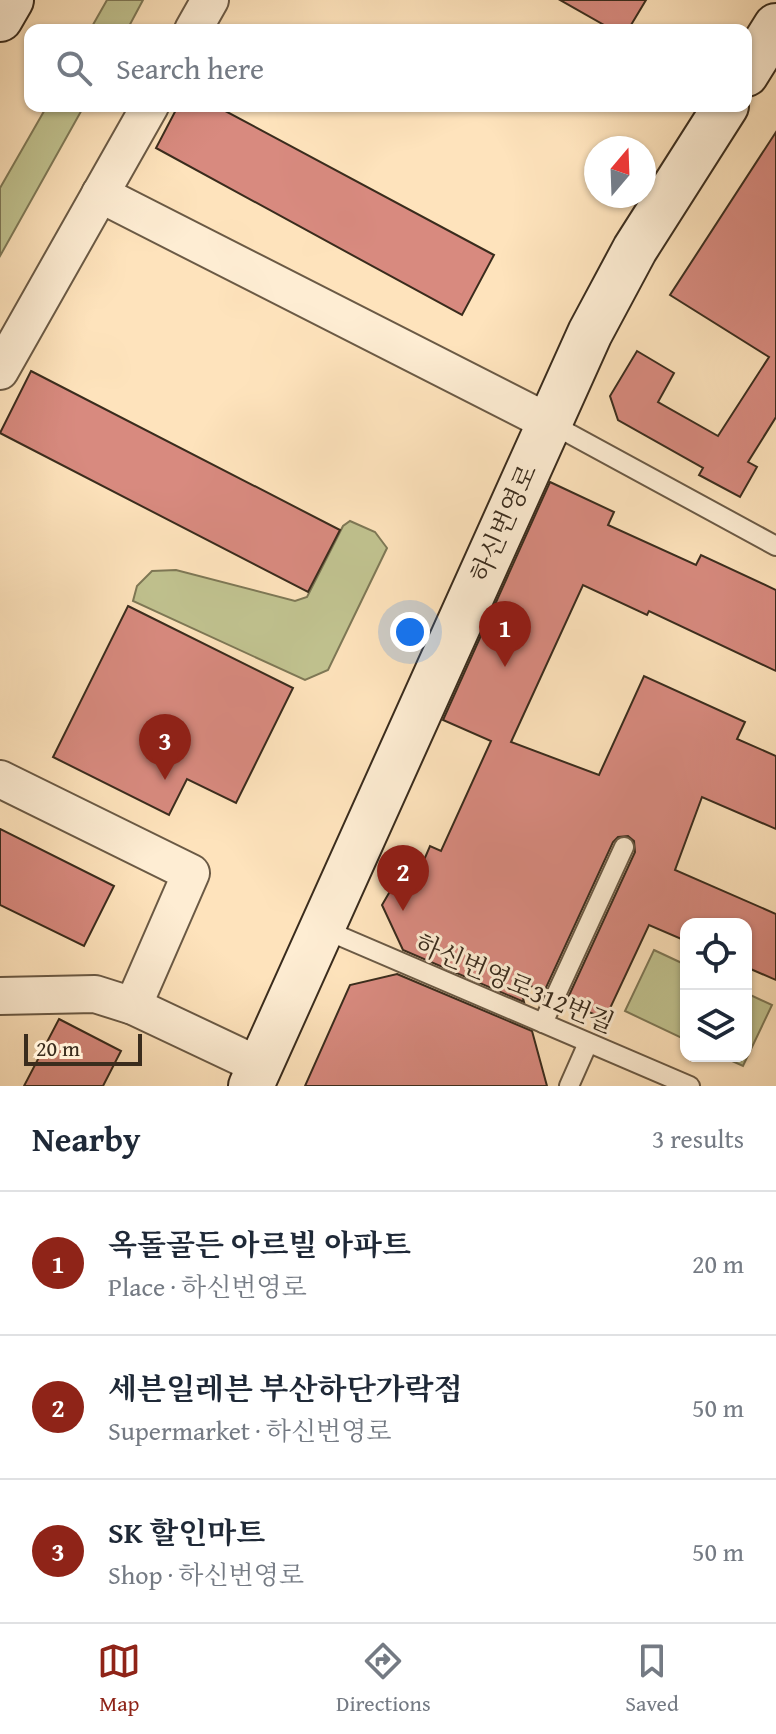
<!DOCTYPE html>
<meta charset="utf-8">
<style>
body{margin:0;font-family:"Gentium Book Plus","Noto Serif KR",serif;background:#f2f2f3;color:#1f2937}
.controls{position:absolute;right:24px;bottom:24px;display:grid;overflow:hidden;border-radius:16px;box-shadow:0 2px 6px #0004}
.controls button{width:72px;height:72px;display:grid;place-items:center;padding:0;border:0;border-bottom:2px solid #e0e1e3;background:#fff;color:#1f2937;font:40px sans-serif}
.compass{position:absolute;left:584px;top:136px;width:72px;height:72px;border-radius:50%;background:#fff;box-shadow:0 2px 6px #0004;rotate:19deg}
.scale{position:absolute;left:24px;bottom:20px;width:118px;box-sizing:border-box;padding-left:8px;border:4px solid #3a2c1d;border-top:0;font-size:22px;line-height:28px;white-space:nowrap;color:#3a2c1d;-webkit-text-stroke:6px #feedd3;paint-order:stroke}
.you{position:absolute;left:410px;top:632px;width:28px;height:28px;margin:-20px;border:6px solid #fff;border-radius:50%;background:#1a73e8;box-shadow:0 0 0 12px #1a73e833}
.badge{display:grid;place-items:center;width:52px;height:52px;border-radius:50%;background:#8f2418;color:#fff;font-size:26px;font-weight:700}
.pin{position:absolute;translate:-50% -66px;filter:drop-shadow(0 2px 4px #0008)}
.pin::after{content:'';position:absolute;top:42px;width:28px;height:24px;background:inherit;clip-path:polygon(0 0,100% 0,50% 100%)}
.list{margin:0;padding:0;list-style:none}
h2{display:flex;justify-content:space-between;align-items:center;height:104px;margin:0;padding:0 32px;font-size:34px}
h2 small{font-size:26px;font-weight:400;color:#747a83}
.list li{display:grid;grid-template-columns:52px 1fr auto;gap:24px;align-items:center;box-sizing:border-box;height:144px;padding:0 32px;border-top:2px solid #e0e1e3}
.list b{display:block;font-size:30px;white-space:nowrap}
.list p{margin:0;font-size:26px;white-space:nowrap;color:#747a83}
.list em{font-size:26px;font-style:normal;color:#747a83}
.icon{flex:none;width:44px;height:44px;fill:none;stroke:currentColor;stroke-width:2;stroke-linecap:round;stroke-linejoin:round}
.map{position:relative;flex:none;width:776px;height:1086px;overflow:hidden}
.search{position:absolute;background:#fff;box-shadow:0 2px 6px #0004;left:24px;right:24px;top:24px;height:88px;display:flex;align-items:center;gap:20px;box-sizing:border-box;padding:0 28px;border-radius:16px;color:#747a83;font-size:30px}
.sheet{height:536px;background:#fff}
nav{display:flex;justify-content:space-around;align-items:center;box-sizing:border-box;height:112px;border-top:2px solid #e0e1e3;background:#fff;font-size:22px;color:#747a83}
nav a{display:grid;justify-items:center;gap:4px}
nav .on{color:#8f2418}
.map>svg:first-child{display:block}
.green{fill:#c1c390;stroke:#7e7856;stroke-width:2}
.building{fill:#d88a7f;stroke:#3a2c1d;stroke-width:2}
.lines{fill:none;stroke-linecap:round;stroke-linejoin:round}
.lane-casing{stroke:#6b5a45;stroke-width:22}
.street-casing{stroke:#6b5a45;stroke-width:40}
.secondary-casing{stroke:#3a2c1d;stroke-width:48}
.lane{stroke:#feedd3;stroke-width:18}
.street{stroke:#feedd3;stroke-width:36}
.secondary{stroke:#feedd3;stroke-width:44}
.labels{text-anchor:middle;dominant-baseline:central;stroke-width:6;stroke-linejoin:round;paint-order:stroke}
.street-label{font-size:26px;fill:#3a2c1d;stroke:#feedd3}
</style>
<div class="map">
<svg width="776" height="1086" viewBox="0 0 776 1086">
<rect width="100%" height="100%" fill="#fee3bc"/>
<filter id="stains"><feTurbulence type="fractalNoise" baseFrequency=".0025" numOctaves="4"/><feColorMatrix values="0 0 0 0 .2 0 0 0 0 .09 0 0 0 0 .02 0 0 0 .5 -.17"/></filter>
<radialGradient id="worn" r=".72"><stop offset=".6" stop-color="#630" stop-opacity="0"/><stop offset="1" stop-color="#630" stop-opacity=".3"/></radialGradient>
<g class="green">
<path d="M107 0H143L127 30H90Z"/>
<path d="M47 106H84L0 256V188Z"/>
<path d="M350 521 375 532 387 548 328 670 305 680 133 601 137 586 152 571 176 570 295 601 307 597 343 526Z"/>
<path d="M654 950 686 965V1040L625 1011Z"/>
<path d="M746 993 772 1005 743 1066 721 1056H746Z"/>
</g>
<g class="building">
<path d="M560 0H646L628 30H613Z"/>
<path d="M178 106H216L494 255 462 315 156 148Z"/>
<path d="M776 132V417L748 462 757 467 740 497 699 475 703 468 618 420 610 396 637 351 674 373 658 402 718 436 769 357 670 295Z"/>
<path d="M31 371 340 530 308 592 0 433Z"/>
<path d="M550 482 614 512 608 525 696 565 701 555 776 590V671L649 611 647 615 583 585 511 742 599 775 644 676 745 722 737 739 776 756V829L702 797 675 870 776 914V980L746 967V924H686V941L649 925 605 1019 566 1002 635 852 634 841 628 836 618 837 613 842 544 992 518 980 524 1002 403 950 382 905 396 881 412 888 430 846 441 851 491 741 443 720Z"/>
<path d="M128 606 293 688 236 803 187 779 169 815 53 757Z"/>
<path d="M0 829 114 886 84 946 0 905Z"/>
<path d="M397 974 532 1031 547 1086H305L350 985Z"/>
<path d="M59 1019 121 1051 103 1086H24Z"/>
</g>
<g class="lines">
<g class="lane-casing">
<g id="lane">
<path d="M548 422 776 546"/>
<path d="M321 928 690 1086"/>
<path d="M543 1023 624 847"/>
<path d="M569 1086 588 1043"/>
</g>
</g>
<g class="street-casing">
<g id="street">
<path d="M193 30 210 0"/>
<path d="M100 194 548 422"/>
<path d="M0 371 150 106"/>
<path d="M0 779 191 873 133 1006"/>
<path d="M0 996 95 994 133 1006 260 1066"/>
</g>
</g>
<g class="secondary-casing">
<g id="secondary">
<path d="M0 19 11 0"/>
<path d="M746 74 776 26"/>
<path d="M251 1086 590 333 635 249 726 106"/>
</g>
</g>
<use href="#lane" class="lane"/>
<use href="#street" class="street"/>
<use href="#secondary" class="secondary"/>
</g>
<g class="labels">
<g class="street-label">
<text transform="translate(503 523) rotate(-66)">하신번영로</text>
<text transform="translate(515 983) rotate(23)">하신번영로312번길</text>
</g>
</g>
<rect width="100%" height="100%" filter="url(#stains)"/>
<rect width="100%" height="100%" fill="url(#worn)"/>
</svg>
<div class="controls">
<button><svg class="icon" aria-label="locate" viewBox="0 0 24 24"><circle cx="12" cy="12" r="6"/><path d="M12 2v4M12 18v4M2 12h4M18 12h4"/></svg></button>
<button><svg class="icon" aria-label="layers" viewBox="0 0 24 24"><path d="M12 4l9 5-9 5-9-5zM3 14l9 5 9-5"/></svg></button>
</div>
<svg class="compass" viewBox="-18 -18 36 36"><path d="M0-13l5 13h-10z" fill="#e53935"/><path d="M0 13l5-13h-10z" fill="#747a83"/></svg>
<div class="scale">20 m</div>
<div class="you"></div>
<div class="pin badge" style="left:505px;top:667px">1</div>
<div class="pin badge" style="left:403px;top:911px">2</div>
<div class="pin badge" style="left:165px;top:780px">3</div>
<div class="search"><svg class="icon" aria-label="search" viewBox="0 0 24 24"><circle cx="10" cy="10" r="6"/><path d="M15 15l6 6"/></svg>Search here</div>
</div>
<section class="sheet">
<h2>Nearby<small>3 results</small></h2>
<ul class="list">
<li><span class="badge">1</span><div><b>옥돌골든 아르빌 아파트</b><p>Place · 하신번영로</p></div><em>20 m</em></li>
<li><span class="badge">2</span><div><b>세븐일레븐 부산하단가락점</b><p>Supermarket · 하신번영로</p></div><em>50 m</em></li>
<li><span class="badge">3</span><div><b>SK 할인마트</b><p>Shop · 하신번영로</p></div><em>50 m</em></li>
</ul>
</section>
<nav>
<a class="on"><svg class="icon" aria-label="map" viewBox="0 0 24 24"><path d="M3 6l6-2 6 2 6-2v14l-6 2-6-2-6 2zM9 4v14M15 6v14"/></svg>Map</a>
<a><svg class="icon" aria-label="directions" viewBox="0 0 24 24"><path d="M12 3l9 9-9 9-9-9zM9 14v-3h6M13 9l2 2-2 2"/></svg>Directions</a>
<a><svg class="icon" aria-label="saved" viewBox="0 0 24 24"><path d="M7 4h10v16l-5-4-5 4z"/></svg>Saved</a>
</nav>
